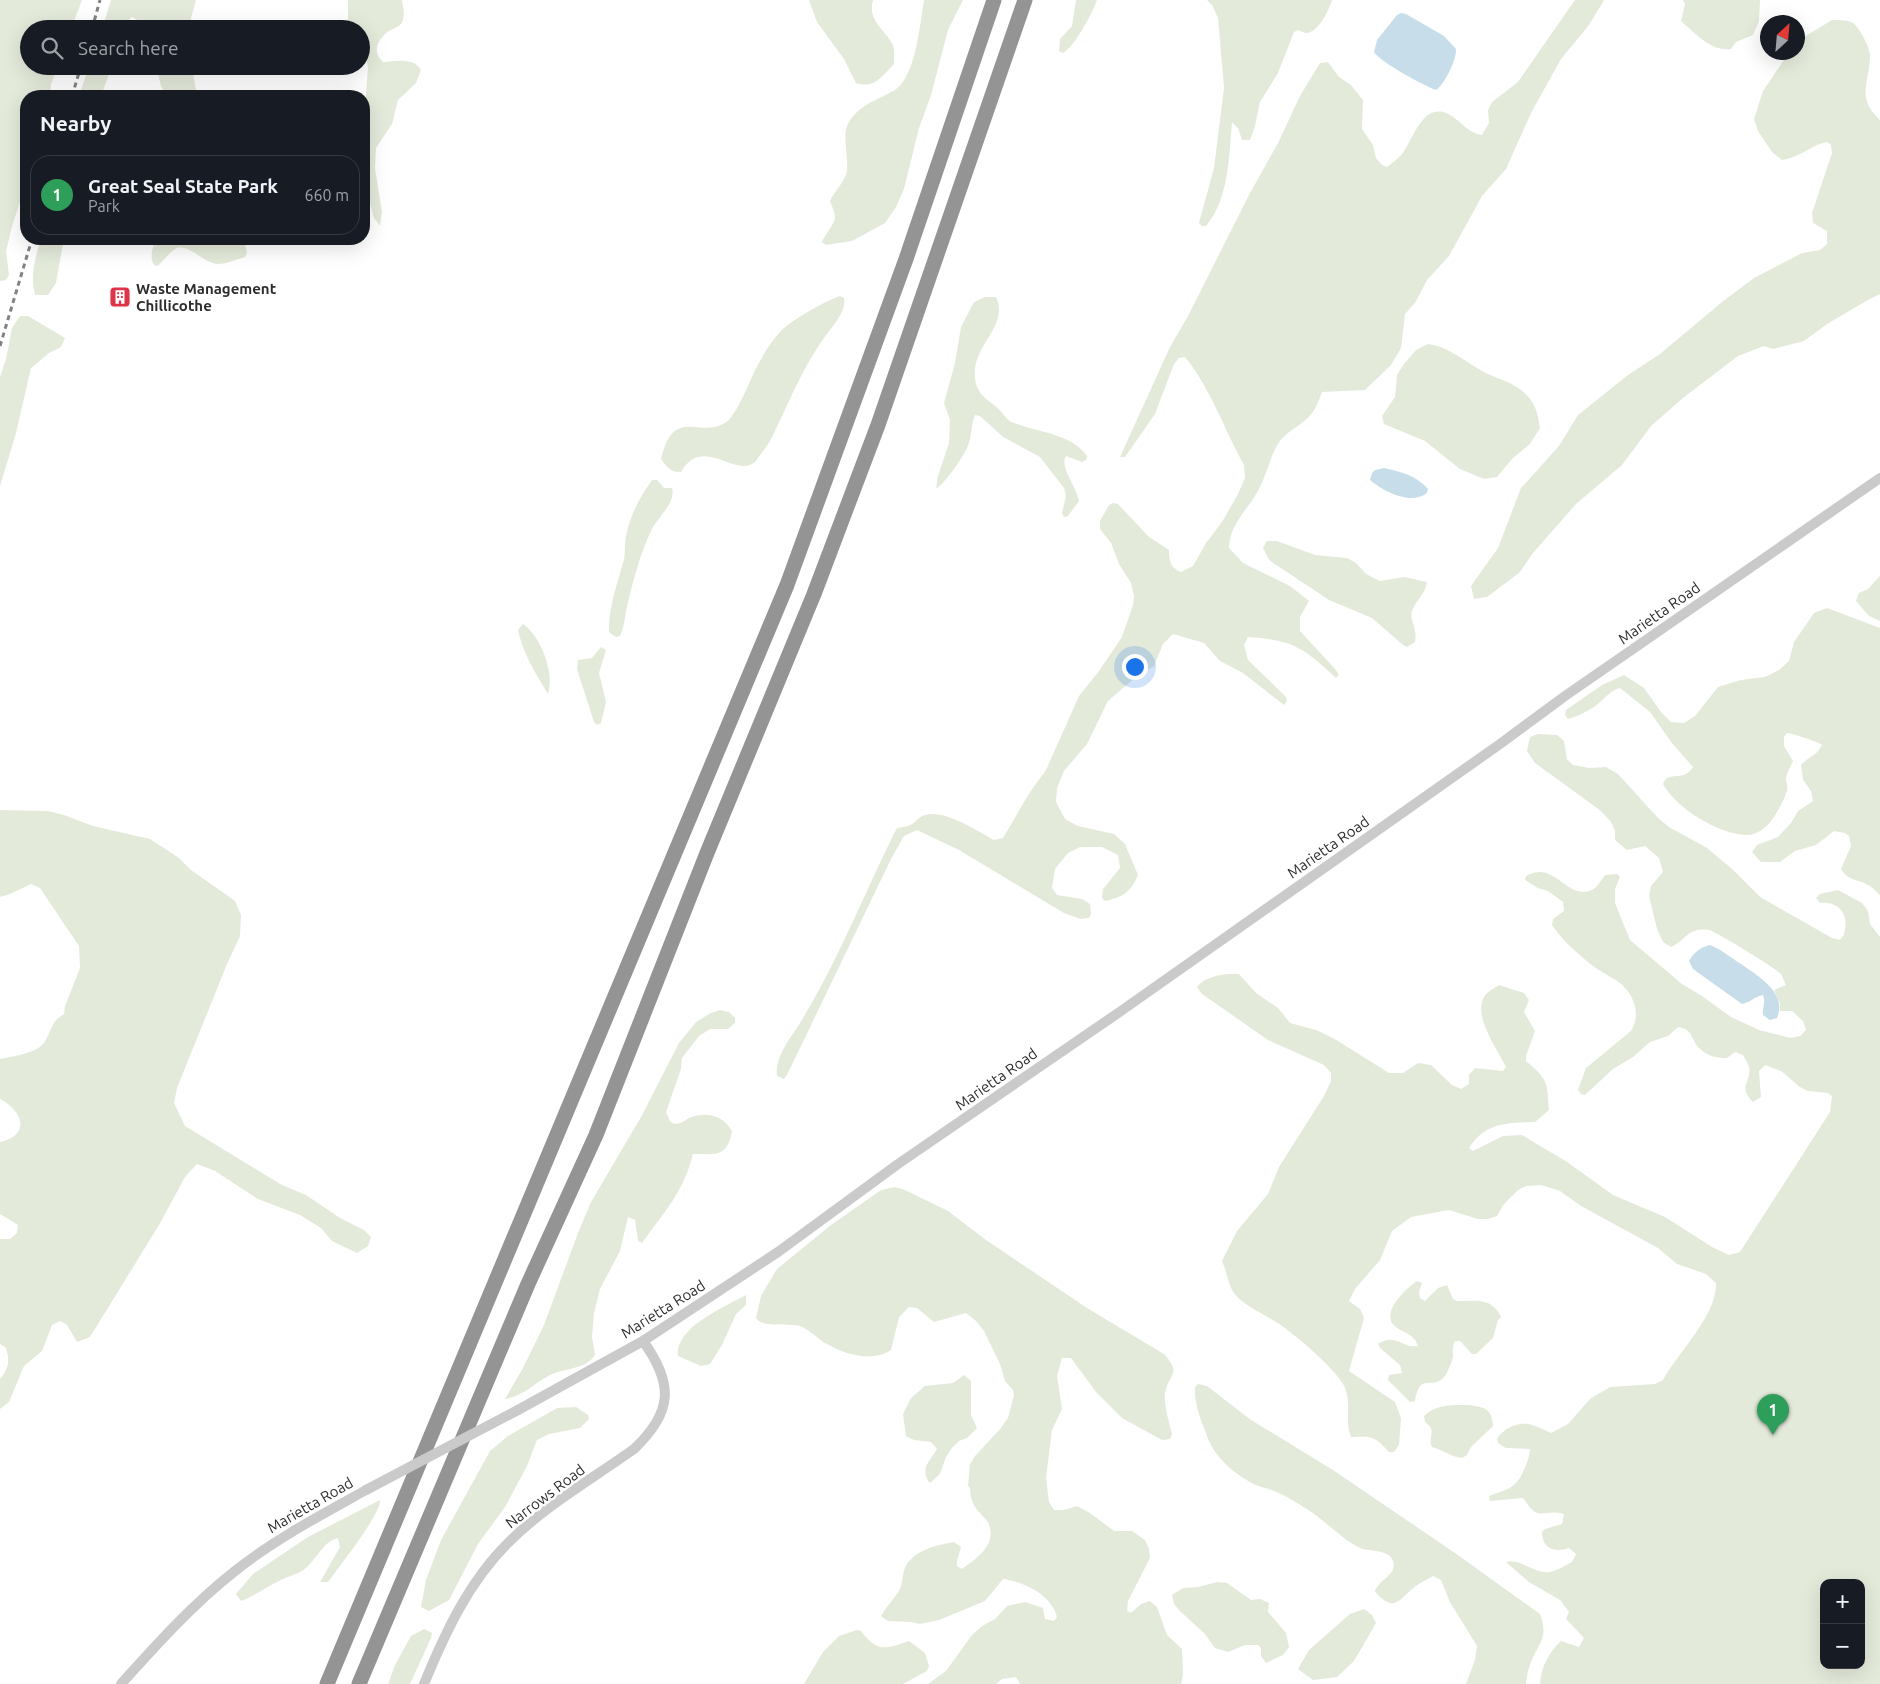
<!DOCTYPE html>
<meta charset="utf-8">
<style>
body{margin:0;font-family:Ubuntu,sans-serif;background:#20242c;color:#f1f3f6}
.controls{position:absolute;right:15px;bottom:15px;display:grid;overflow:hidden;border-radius:10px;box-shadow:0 5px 20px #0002}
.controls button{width:45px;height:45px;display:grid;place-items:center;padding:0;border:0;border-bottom:1px solid #363941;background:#171b24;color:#f1f3f6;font:25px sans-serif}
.compass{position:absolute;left:1760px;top:15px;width:45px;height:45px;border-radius:50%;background:#171b24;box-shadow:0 5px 20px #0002;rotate:26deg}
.you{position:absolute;left:1134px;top:666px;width:18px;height:18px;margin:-12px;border:4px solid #fff;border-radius:50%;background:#1a73e8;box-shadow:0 0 0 8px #1a73e833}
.badge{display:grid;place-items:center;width:32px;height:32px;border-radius:50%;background:#1a73e8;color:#fff;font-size:16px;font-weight:700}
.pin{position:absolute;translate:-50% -41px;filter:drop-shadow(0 1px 2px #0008)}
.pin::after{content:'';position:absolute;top:26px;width:18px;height:15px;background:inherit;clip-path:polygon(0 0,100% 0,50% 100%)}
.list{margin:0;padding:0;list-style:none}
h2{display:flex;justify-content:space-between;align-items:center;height:65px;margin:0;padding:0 20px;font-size:21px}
h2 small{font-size:16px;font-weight:400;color:#9ea1a6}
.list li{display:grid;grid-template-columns:32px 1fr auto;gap:15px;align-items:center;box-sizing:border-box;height:80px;margin:0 10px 10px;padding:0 10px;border:1px solid #363941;border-radius:20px}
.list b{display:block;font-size:19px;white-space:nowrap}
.list p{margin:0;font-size:16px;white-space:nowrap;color:#9ea1a6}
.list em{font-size:16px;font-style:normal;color:#9ea1a6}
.icon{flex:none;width:28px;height:28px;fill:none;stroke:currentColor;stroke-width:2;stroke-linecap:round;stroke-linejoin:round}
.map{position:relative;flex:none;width:1880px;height:1684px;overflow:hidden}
.search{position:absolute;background:#171b24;box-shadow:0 5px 20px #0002;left:20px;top:20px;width:350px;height:55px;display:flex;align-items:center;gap:12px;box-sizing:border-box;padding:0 18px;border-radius:28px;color:#9ea1a6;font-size:19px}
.panel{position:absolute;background:#171b24;box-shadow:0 5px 20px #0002;left:20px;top:90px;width:350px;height:155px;border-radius:20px}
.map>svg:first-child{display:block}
.green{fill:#e4eada;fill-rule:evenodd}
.water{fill:#c7deea}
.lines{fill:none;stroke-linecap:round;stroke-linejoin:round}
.tertiary{stroke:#cacaca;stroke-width:10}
.motorway{stroke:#949494;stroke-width:15}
.rail{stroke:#828282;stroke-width:3;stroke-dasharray:5 4;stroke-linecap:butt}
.tertiary-bridge{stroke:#cacaca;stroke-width:10}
.labels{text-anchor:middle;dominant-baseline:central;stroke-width:5;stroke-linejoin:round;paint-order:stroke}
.poi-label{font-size:15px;font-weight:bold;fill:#2d2d2d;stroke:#fff;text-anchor:start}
.street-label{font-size:15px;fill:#2d2d2d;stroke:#fff}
</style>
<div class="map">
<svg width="1880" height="1684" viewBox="0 0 1880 1684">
<rect width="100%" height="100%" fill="#fff"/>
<g class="green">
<path d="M0 0H82L71 29H29V66H58L51 84 50 96H26V184L13 223 6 251 9 275 6 280 0 281Z"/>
<path d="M111 0H196L191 18 192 29H149L148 26 132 17 129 20 125 29H102Z"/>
<path d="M348 0H402C403 6 405 15 403 20 400 29 390 28 384 35 375 45 374 53 383 62 395 61 414 57 421 70L416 83 398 100 392 124 376 148 375 168 382 212 380 226 374 218 368 196 365 107 368 67 365 54 366 45 365 41 361 39V29H350L348 26Z"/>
<path d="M809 0H873C867 21 885 29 893 45 895 50 894 59 894 64 882 76 875 89 856 83L844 59 817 22Z"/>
<path d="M924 0H963L948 30 931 95 919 128 904 189 896 207 885 223 852 241 826 245 822 242C825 234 835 224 835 217 835 213 832 206 830 201 834 191 845 182 847 171 849 157 841 134 849 122 860 104 878 100 895 90 916 76 920 23 924 0Z"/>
<path d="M1076 0H1097C1092 14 1075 46 1063 53L1059 51 1060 39 1072 26Z"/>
<path d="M1207 0H1332C1329 10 1318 34 1305 33 1303 32 1300 31 1298 30L1294 32 1278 73 1260 102 1255 126 1250 140H1242L1238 128 1232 122C1229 156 1229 199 1206 226H1202L1199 223 1214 168 1224 88 1218 18 1212 5Z"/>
<path d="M1575 0H1604L1589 25 1561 59 1531 113 1506 169 1482 196 1449 256 1427 280 1415 303 1405 314 1401 348 1391 365 1365 390 1322 392C1319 399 1317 407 1312 413 1303 426 1286 430 1278 444 1270 457 1267 473 1260 487 1250 508 1229 524 1229 548L1243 563 1290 586 1309 601 1300 617V631L1336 670 1339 675 1336 678C1304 648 1293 640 1248 637L1244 645 1248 660 1286 697 1287 701 1284 705 1243 673 1220 661 1204 643 1173 634 1163 644 1154 666 1137 676 1108 701 1087 744 1064 771 1057 788 1056 802 1065 819 1078 826 1114 834 1125 844 1138 875C1131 892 1123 897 1105 901L1102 898 1103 889 1120 868 1118 855 1102 847H1080L1068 853 1055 869 1052 888 1057 895 1082 899 1090 904 1091 914 1089 918 1080 919 1064 913 959 850 917 830 904 836 891 859 787 1075 784 1079 777 1076C774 1056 794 1034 803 1018 840 957 865 891 897 828 902 827 908 827 912 824 917 821 920 816 925 815 945 809 977 831 994 840L1003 838 1030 792 1046 770 1079 696 1099 671 1122 637 1133 605 1134 596 1131 583 1119 564 1111 543 1100 529V521L1109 505 1113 503 1118 504 1149 537 1169 550C1169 562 1171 568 1181 572L1193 566 1206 543 1222 522 1238 494 1245 478 1244 465C1224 429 1211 389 1185 357L1179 358 1174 364 1155 414 1125 457H1120L1170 347 1188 316 1250 193 1278 143 1300 96 1320 63 1328 62 1339 77 1351 85 1363 100 1362 129 1373 145 1376 158 1382 165 1387 167C1392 163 1398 159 1402 154 1413 140 1422 104 1446 113 1460 119 1467 133 1482 135L1489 123 1488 110 1492 102 1518 82Z"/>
<path d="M1683 0H1760L1759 21 1753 35 1736 42 1731 49C1711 52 1695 33 1681 21L1685 4Z"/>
<path d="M1832 20C1838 20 1846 20 1851 22 1859 25 1870 48 1870 55 1870 83 1855 97 1880 120V294L1868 300 1827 324 1804 341 1773 349 1764 346 1738 356 1683 398 1651 426 1622 465 1576 504 1533 553 1519 573 1487 597 1474 599 1471 586 1498 548 1521 488 1559 446 1578 415 1628 375 1660 354 1722 302 1754 278 1802 253 1820 250 1827 244V231L1813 223 1812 213 1832 153 1831 145 1827 142C1811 145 1799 158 1782 160L1772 152 1758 131 1754 119 1763 91 1786 57 1790 53 1798 52V44L1804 37Z"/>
<path d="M89 66H112L101 96H79Z"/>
<path d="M156 66H192L197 96H166L161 86Z"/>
<path d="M41 239H64L56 283 48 295H35C30 275 35 258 41 239Z"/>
<path d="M156 239H244L247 253 245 257C237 259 227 264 218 264 204 264 188 242 175 249 169 253 163 261 158 266L154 265C149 258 153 246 156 239Z"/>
<path d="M840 296 844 298C847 311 832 327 824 338 803 367 790 400 774 433 770 443 762 452 755 462 735 479 703 434 681 472 671 473 666 466 661 459 674 405 699 439 725 423 738 415 751 376 759 363 764 353 773 339 781 331 792 320 825 301 840 296Z"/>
<path d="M985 297H996C1011 329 964 349 977 387 981 396 988 400 995 406 1001 410 1006 419 1011 422 1016 424 1022 425 1026 427 1047 433 1074 437 1087 456L1086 460 1082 462 1066 456C1059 467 1077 487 1079 501L1068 516 1064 517 1062 513 1066 496 1064 488 1040 457 1003 437 980 416 975 415C971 424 972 434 969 443 964 456 947 481 936 489L938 476 949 443 950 420 944 403 955 363 961 327 974 302Z"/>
<path d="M20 316H28L65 338 61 347 49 353 31 368 16 433 0 486V377L6 359 12 328Z"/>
<path d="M1428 344C1450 347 1465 362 1484 372 1501 381 1517 382 1530 399 1537 408 1538 417 1540 428L1530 444 1512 459 1497 477 1484 479 1460 469 1425 441 1384 424 1382 416 1395 397 1397 375 1404 364 1416 350Z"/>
<path d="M652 480H657L664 488H672C676 503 658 517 652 529 641 551 634 578 628 602 625 614 625 625 620 636L616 637 609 632C608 609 617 585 623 563 626 554 624 545 626 536 630 515 640 497 652 480Z"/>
<path d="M1267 541H1277L1315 555 1347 558 1356 563 1366 574 1380 581 1404 577 1427 582C1425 595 1416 600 1412 611 1409 620 1418 629 1415 642L1407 647 1403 645 1372 618 1329 600 1269 560 1263 548Z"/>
<path d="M1880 576V621L1869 616 1856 601 1859 593 1868 589Z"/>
<path d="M1827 608 1880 628V895C1876 891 1871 886 1866 884 1856 879 1847 880 1841 869L1851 846 1849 836 1845 833 1834 831 1816 845 1795 851 1780 862H1761L1752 852 1757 845 1778 837 1791 823 1798 811 1813 801 1811 791 1803 780 1801 765C1809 756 1816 757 1822 745 1819 742 1791 733 1787 733L1784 737V746L1793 761C1791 766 1787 772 1786 778 1786 782 1788 786 1787 790 1786 797 1776 815 1771 821 1766 828 1755 836 1746 835 1718 834 1676 808 1663 784 1667 773 1677 778 1686 774 1688 773 1692 769 1693 767L1672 743 1650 712 1620 688C1610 690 1603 701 1594 707 1586 712 1576 717 1568 719L1565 715 1566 710 1602 685 1624 675 1644 688 1661 712 1671 722 1684 723 1695 716 1718 687 1741 680 1765 677 1779 670 1789 661 1794 642 1814 613Z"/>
<path d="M523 624C541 636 555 674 548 694 536 674 523 654 518 630Z"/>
<path d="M601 647 606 650 599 673 606 702 601 723 597 725 594 722 577 669 578 660 592 658Z"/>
<path d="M1538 734 1557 735 1564 741 1567 759 1573 765 1589 768 1606 767 1618 774 1658 818 1669 827 1707 848 1731 868 1760 897 1832 938 1840 940C1844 936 1844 934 1845 929 1848 912 1837 901 1820 903L1816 898 1820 894 1838 890 1862 903 1868 911 1870 924 1880 937V1684H1540C1541 1667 1549 1652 1561 1641L1579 1647 1584 1638 1566 1619 1569 1612 1560 1600 1529 1582 1506 1562C1520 1558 1534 1574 1549 1572 1557 1571 1566 1565 1572 1562L1576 1554 1569 1548C1555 1553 1542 1549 1542 1532L1545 1529 1562 1524 1564 1514C1542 1508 1540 1524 1523 1498L1490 1501 1489 1496C1511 1488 1517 1488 1526 1465 1528 1459 1530 1455 1530 1449L1506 1448 1498 1443 1497 1439C1503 1429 1516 1422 1528 1424 1535 1425 1544 1430 1551 1433L1568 1424 1590 1399 1610 1387 1655 1384 1663 1380C1678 1352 1717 1316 1716 1283L1706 1274 1677 1264 1658 1248 1581 1206 1560 1191 1541 1185 1526 1186 1518 1190 1504 1204 1497 1216 1488 1219H1478L1449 1210 1411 1217 1392 1231 1380 1260 1355 1289 1349 1301 1360 1309 1364 1318 1349 1371 1395 1402 1401 1418 1399 1445 1394 1452H1389C1375 1436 1372 1436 1351 1437 1344 1420 1353 1401 1343 1384 1332 1366 1300 1339 1282 1326 1269 1316 1240 1305 1232 1290 1228 1282 1226 1270 1222 1261L1237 1231 1268 1194 1279 1167 1324 1096 1331 1081V1073L1324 1065 1268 1040 1202 994 1197 987C1205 976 1226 973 1239 974L1256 993 1278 1008 1290 1023 1316 1030 1333 1038 1389 1073H1403L1418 1063 1431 1065 1452 1085 1461 1089 1469 1084V1075L1475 1068 1503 1071 1506 1067C1497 1049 1473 1016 1484 997 1487 992 1494 988 1499 985L1524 993 1529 1000 1524 1012 1535 1031 1526 1056V1061C1548 1080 1547 1081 1549 1110L1535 1122C1507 1123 1486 1122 1469 1148L1473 1151 1503 1136 1522 1135 1567 1162 1613 1195 1665 1217 1712 1247 1729 1255 1740 1252 1830 1112 1832 1096 1828 1093 1808 1091 1800 1087 1781 1071 1765 1065 1759 1071 1761 1097 1753 1102C1737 1086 1752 1082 1749 1067 1748 1063 1745 1059 1743 1055L1735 1052 1727 1058C1717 1058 1709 1057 1700 1049 1691 1041 1694 1029 1678 1027L1668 1036 1650 1042 1633 1057 1613 1069 1585 1095 1581 1094 1578 1090 1586 1068 1631 1031C1640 1017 1636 1000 1625 988 1618 979 1603 974 1593 966 1579 955 1562 940 1552 925L1553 919 1564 911 1563 902 1548 891 1538 888 1525 880 1526 876C1554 859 1567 901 1592 890 1597 888 1601 880 1605 875L1617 874 1620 877 1615 889V903L1630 940 1682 984 1702 996 1731 1017 1759 1030 1791 1038 1800 1036 1806 1030 1803 1021 1792 1011H1780V1004L1774 990 1786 985C1784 982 1783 977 1781 974 1777 969 1715 931 1709 930 1687 927 1686 941 1671 947L1663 942 1657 929 1649 896 1651 886 1663 872 1659 858 1645 846 1627 850 1615 840V831L1611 822 1601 811 1535 763 1527 751 1530 737ZM1824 1583H1861V1665H1824Z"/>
<path d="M0 810 48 811 64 815 93 826 150 839 179 858 191 870 235 901 241 915 240 936 227 964 177 1088 174 1103 185 1126 282 1185 306 1195 340 1218 364 1230 371 1237 368 1246 357 1253 332 1241 321 1228 300 1215 258 1199 215 1171 197 1164 185 1177 159 1225 90 1337 77 1342 67 1325 60 1321 52 1325 42 1351 24 1366 9 1402 0 1409V1379C9 1368 10 1361 6 1348L0 1344V1239H10L17 1233 18 1225 0 1214V1142C31 1135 23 1111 0 1099V1059C13 1056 35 1054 44 1043 52 1031 50 1022 64 1014L65 1006 80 968 79 946 40 888 31 884 10 894 0 897Z"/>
<path d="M720 1010 729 1012 735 1018V1023L728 1029H710L699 1036 682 1058 681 1069 666 1112 670 1121 674 1124C680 1124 684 1121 689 1118 706 1111 723 1115 732 1131 727 1158 716 1154 693 1154 683 1193 665 1211 642 1243L638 1241 635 1220 628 1217 620 1251 600 1289 594 1313 592 1337 595 1355C585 1370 564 1368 550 1375 533 1384 525 1395 505 1399L523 1368 544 1325 578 1233 591 1202 641 1117 679 1043 696 1022 711 1013Z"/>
<path d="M895 1187 905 1190 948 1211 986 1240 1087 1308 1164 1354C1183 1375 1168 1373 1165 1394 1164 1406 1169 1422 1172 1434L1170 1439 1162 1440 1122 1418 1096 1392 1071 1358H1062L1057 1376 1062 1409 1052 1430 1046 1478 1049 1502 1054 1510H1064L1077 1506 1090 1513 1114 1531H1132L1145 1540 1149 1549 1150 1558 1128 1601 1127 1611 1131 1613 1141 1604 1150 1601 1157 1607 1167 1635 1182 1649 1183 1675 1181 1684H1020L1016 1677 1002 1679 996 1684H928L946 1671 972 1635 982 1626 995 1619 1007 1606 1025 1602 1043 1608 1045 1619 1054 1621 1057 1617C1052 1595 1024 1582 1003 1579L985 1601 939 1620 920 1624 911 1622 888 1621 881 1616C886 1607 893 1600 899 1591 903 1584 902 1575 905 1568 913 1550 937 1545 954 1542L961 1547 957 1561V1566L962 1569C977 1558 998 1544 988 1522 986 1519 982 1516 980 1513 973 1506 970 1498 970 1488L968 1486 970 1464 975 1456 1000 1429 1008 1418 1014 1395 1013 1390 1005 1381 1000 1364 984 1331 976 1321 966 1313 934 1322 917 1308 909 1307 899 1317 891 1350C872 1363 844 1354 825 1343 817 1338 809 1329 800 1326 788 1323 762 1328 756 1318L761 1296 777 1269 831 1225 881 1190Z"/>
<path d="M1417 1281 1422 1283 1419 1292 1420 1298 1425 1301 1438 1288 1447 1285 1453 1299 1457 1301C1476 1301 1492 1297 1501 1317L1498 1320 1493 1338 1476 1354H1472L1460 1341H1455C1452 1347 1453 1351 1453 1357 1452 1362 1448 1371 1445 1376 1432 1392 1420 1370 1415 1401L1410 1402 1388 1380 1389 1375 1402 1373 1400 1365 1380 1348 1378 1344C1395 1332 1403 1349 1418 1346 1413 1331 1399 1333 1392 1323 1384 1308 1407 1288 1417 1281Z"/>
<path d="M746 1295V1305L736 1314 722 1345 710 1364 701 1366 678 1356C675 1327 725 1307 746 1295Z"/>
<path d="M964 1375 971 1381V1415L977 1428 967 1438 959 1441 952 1448 946 1457 940 1474 930 1483C919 1469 930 1461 937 1449L931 1442 914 1440 906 1436 903 1414 911 1398 925 1386 953 1383Z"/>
<path d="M1198 1384 1207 1386 1251 1420 1333 1470 1455 1553 1540 1614C1550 1641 1536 1644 1529 1668 1527 1673 1527 1679 1526 1684H1466L1475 1660 1477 1646 1450 1602 1441 1580 1433 1576C1428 1579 1421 1582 1416 1586 1398 1599 1396 1614 1375 1592 1377 1580 1398 1575 1393 1561 1390 1549 1369 1552 1360 1548 1340 1538 1326 1521 1307 1509 1297 1503 1285 1495 1274 1491 1268 1488 1262 1488 1256 1485 1240 1478 1219 1461 1211 1445 1208 1440 1206 1433 1204 1428 1199 1416 1194 1400 1195 1387Z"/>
<path d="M1468 1405C1484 1407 1492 1408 1493 1426L1471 1447 1467 1455 1462 1458C1451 1457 1443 1450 1432 1447 1427 1436 1438 1431 1425 1422L1424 1416C1436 1404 1453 1405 1468 1405Z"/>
<path d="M576 1407 588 1415 589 1419 580 1428 549 1434 537 1440 527 1466 505 1507 478 1544 449 1600 429 1611 421 1607 426 1580 441 1540 490 1451 508 1436 557 1408Z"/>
<path d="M380 1500C381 1514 339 1567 328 1582H320L340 1547 338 1538C324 1541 317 1558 307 1567 300 1574 288 1576 279 1581 266 1587 255 1596 241 1601L236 1594 253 1574 308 1537Z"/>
<path d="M1217 1582 1227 1583 1251 1600 1260 1599 1269 1603 1268 1612 1286 1633 1289 1647 1283 1655 1266 1663 1261 1656V1648L1258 1645H1245L1228 1652 1215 1648 1205 1634 1180 1611 1174 1604 1172 1595 1183 1588 1198 1587Z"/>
<path d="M1364 1609 1372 1615 1376 1623 1354 1661 1337 1677 1313 1680 1298 1669 1309 1650 1350 1614Z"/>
<path d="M424 1629 432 1633 431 1638 410 1684H388L395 1665 411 1636Z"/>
<path d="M857 1630 861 1631C878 1653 885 1649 909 1641L925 1653 929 1666 927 1671 903 1684H804L823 1652 839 1636Z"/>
</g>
<g class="water">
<path d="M1401 13 1406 14 1444 36 1456 49C1457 59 1444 85 1436 90 1424 86 1380 62 1374 52L1377 40 1397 15Z"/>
<path d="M1384 468C1401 472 1416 475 1428 489L1427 493C1411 506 1383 491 1370 480L1372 473 1375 470Z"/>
<path d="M1710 945C1722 950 1730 957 1741 964 1758 976 1788 993 1777 1018L1770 1020 1763 1015C1762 1007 1766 1003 1763 995 1755 996 1750 1003 1742 1004L1693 969 1689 961C1694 952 1701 947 1710 945Z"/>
</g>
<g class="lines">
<g class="tertiary">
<path d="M518 1410 643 1341 778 1252 898 1164 1121 1011 1500 744 1565 696 1880 478"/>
<path d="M121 1684C157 1644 193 1604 235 1571 275 1539 321 1515 366 1490"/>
<path d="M424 1684C445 1633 469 1581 509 1542 546 1505 592 1479 634 1449 673 1412 674 1384 643 1341"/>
</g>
<g class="motorway">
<path d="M327 1684 787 585 906 259 994 0"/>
<path d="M359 1684 528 1284 596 1135 707 853 814 594 878 425 1025 0"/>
</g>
<g class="rail">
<path d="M92 29 100 0"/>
<path d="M72 96 81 66"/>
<path d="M0 346 32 239"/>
</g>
<path class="tertiary-bridge" d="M366 1490 518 1410"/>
</g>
<defs>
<g id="building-square" transform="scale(1.125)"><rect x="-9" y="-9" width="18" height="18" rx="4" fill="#df334a" stroke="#fff"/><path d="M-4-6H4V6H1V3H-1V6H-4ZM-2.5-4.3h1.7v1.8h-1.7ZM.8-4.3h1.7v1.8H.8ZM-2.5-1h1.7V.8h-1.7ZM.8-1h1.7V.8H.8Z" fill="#fff"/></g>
</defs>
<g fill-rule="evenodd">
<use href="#building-square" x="120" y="297"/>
</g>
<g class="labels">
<g class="poi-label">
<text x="136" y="288">Waste Management<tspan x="136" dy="17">Chillicothe</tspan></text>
</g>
<g class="street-label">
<text transform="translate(1659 613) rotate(-35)">Marietta Road</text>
<text transform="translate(1328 847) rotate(-35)">Marietta Road</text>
<text transform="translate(996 1079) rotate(-35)">Marietta Road</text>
<text transform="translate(663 1309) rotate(-32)">Marietta Road</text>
<text transform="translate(545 1496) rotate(-37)">Narrows Road</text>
<text transform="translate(310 1505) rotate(-30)">Marietta Road</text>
</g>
</g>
</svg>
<div class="controls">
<button>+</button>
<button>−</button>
</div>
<svg class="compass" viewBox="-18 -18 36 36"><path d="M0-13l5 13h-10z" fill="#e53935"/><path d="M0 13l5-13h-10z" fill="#9ea1a6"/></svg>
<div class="you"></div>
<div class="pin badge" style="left:1773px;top:1435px;background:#2e9e5b">1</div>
<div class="search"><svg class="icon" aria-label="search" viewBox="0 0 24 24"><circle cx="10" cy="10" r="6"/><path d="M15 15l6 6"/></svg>Search here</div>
<section class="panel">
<h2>Nearby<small></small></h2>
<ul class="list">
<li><span class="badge" style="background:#2e9e5b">1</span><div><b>Great Seal State Park</b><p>Park</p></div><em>660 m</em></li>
</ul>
</section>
</div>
